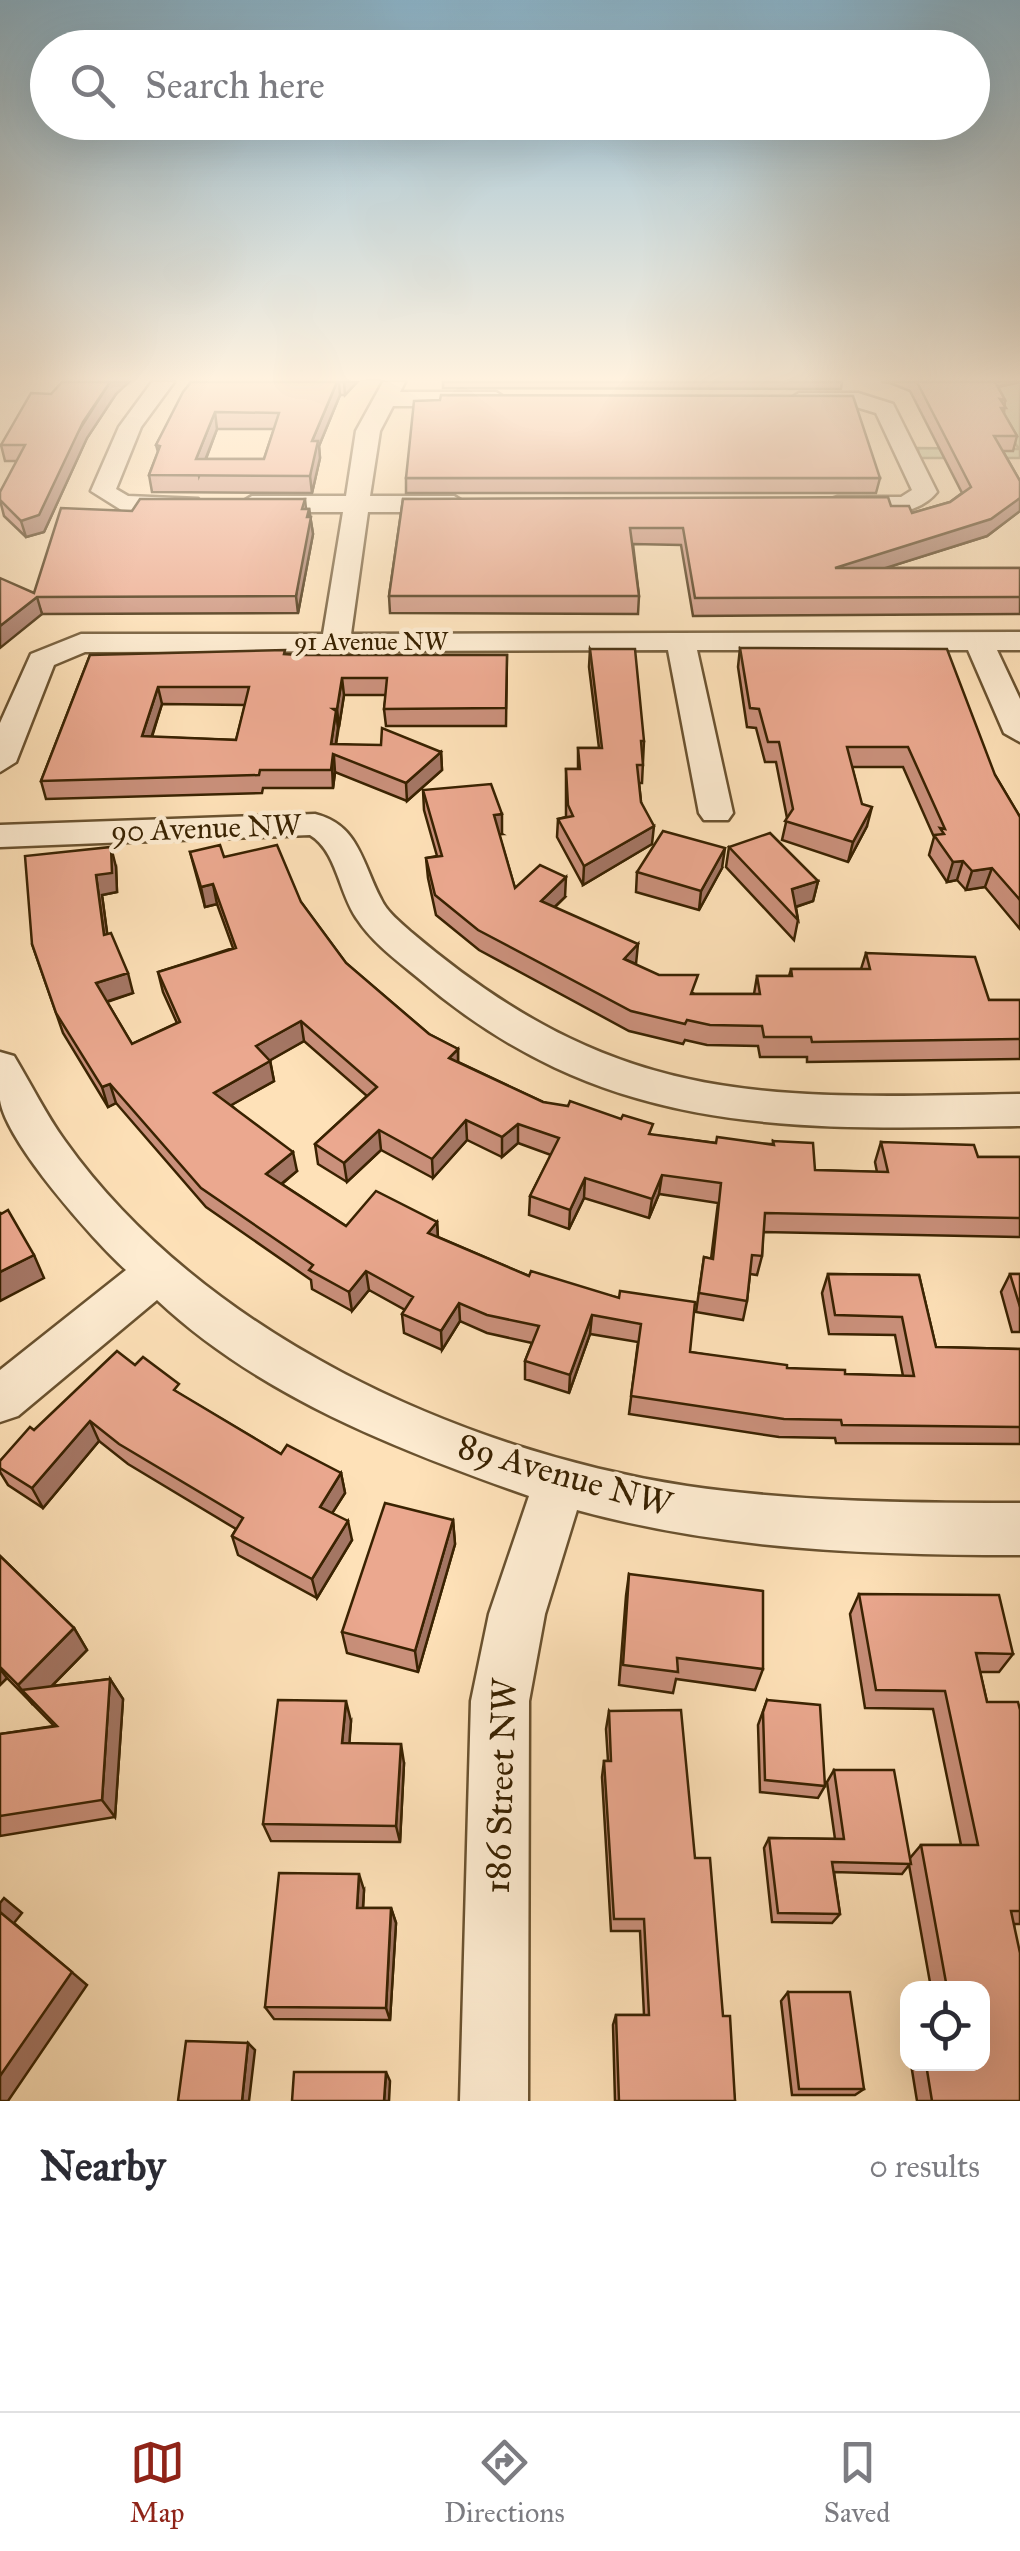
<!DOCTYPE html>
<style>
body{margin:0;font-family:"IM FELL Great Primer",serif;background:#f2f2f3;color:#2b2b33}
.controls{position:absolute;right:30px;bottom:30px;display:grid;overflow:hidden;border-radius:20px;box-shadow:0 10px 40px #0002}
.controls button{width:90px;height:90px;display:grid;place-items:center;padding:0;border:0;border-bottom:2px solid #e1e1e2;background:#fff;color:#2b2b33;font:50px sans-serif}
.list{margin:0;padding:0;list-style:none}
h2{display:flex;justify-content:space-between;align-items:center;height:130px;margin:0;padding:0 40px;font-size:42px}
h2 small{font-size:32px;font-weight:400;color:#7c7c81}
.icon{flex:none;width:55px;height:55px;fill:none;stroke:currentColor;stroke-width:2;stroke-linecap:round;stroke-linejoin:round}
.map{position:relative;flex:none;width:1020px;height:2101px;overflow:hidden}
.search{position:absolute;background:#fff;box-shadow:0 10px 40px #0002;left:30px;right:30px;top:30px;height:110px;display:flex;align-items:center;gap:25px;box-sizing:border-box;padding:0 35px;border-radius:55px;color:#7c7c81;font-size:38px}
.sheet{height:310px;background:#fff}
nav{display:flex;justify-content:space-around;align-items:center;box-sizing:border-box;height:140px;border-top:2px solid #e1e1e2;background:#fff;font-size:28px;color:#7c7c81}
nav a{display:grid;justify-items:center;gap:5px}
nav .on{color:#8f2418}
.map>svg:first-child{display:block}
.green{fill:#bbc492;stroke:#7a734a;stroke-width:2.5}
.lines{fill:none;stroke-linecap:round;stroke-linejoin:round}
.minor-casing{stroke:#6a522f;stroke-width:5}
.minor{fill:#feecd1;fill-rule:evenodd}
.wall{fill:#ca907b;stroke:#392201;stroke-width:2.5;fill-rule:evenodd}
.shaded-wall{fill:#a47664;stroke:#392201;stroke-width:2.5}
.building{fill:#eba88f;stroke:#392201;stroke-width:2.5;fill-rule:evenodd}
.labels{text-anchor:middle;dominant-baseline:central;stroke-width:9;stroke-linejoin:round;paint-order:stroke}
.far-street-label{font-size:25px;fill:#392201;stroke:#feecd1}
.street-label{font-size:30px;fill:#392201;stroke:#feecd1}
.near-street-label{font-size:35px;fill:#392201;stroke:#feecd1}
</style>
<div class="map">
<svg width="1020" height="2101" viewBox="0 0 1020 2101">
<rect width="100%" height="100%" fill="#fee1b8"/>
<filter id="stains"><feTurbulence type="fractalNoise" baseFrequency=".002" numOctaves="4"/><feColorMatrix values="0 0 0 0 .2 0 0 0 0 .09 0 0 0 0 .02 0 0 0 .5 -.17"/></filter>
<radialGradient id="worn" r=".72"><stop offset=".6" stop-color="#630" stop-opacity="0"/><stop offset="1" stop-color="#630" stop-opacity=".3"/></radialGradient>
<path class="green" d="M989 382H1020V458H919L918 448 1019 449 988 403Z"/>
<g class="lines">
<g class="minor-casing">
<g id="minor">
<path d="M152 382H174L141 427 116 489 128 496 198 499 202 504 198 509 123 511 91 491 119 427Z"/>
<path d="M383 382H405L400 392H496L507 399 496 406H393L380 431 370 496H454L467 504 454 512H368L351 634 1020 632V650H997L1020 699V742L1004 733 968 650H697L733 813 728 820H704L699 813 668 650 85 652 54 665 16 762 0 772V723L31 654 81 634H323L343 512H252L239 504 252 496H346L356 431Z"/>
<path d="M799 393H858L893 404 937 492C915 520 861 518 828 510L824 505 828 500 837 497H901L912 490 876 413 856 407 791 405 788 400Z"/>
<path d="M315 814C359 825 362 863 381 899 387 912 400 922 411 932 618 1108 764 1099 1020 1094V1126C789 1130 604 1138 417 977 396 960 372 942 357 919 339 894 337 851 310 835L0 847V825Z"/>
<path d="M0 1052 14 1056C31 1084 46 1115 65 1141 202 1333 459 1451 687 1486 797 1502 909 1503 1020 1503V1555C869 1555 723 1550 577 1510L545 1614 529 1701 528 2101H460L471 1701 489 1614 529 1496C398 1450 259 1396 157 1300L18 1416 0 1422V1370L126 1270C93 1240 6 1142 0 1100 0 1084 0 1067 0 1052Z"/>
</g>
</g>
<use href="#minor" class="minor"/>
</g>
<g class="wall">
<path d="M191 382H357L345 395H340L319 446 320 458 312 493 152 492 149 475 158 452 156 445ZM217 429H274L264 459H206Z"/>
<path d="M443 382H842L841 389 443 388Z"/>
<path d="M881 382H1020L998 387 1005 400 1004 414 1017 436 1013 451H1003L1020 481V511L987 536 885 568H1020V614L693 616 681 545 633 544 639 596 638 614 390 613 389 596 403 499 891 506 912 513 950 502 962 493 910 391 890 383Z"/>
<path d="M116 394 87 438 44 532 26 537 4 516 0 500 17 461H5L1 445Z"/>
<path d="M406 478H880L876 493H406Z"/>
<path d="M305 499 306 509H309L313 534 298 613 42 614 34 593 132 511Z"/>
<path d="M740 648 995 775 1020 817V929L985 887 966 890 957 880 947 882 929 855 934 837 903 767H852L867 826 848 862 782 840 787 818 776 762H765L756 728 747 727 738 667Z"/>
<path d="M590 649 644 741 642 783H639L641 802 652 844 583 885 557 837 558 819 566 817V769H578V748H599L589 667Z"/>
<path d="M285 654 299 655H507L506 726H386L384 709 386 695H344L336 744 441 752 442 770 407 801 335 772 333 788H263L262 793 46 799 41 781 90 655ZM162 704 245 705 236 740 152 737Z"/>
<path d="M423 790 502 834H499L515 888 565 897 555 907 636 965 695 994H754L757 976H789L791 969H861L866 953 989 1000H1020V1059L807 1062V1057H760L758 1046 707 1045 685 1040 683 1044 629 1031 479 950 436 915 428 878 426 858 437 856 424 810Z"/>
<path d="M729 847 818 881 813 901 796 907 798 920 794 940 726 867Z"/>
<path d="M190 852 224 857 301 902 346 963 429 1034 458 1049V1062L543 1102 652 1135 716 1143 773 1144V1141L815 1170 877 1172 875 1162 881 1142 978 1157H1020V1237L763 1232 762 1256 757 1275 750 1274 747 1301 743 1320 696 1312 704 1257 711 1259 718 1203 659 1194 649 1218 584 1198 569 1229 529 1215 530 1196 551 1155 518 1143 502 1157 467 1140 433 1178 381 1150 347 1182 318 1164 315 1144 367 1096 304 1041 270 1060 274 1081 231 1105 297 1171 282 1184 346 1226 437 1222 438 1237 529 1276 619 1298 690 1352 787 1368 845 1374 903 1376 895 1335 829 1334 822 1293 828 1274 919 1275 936 1347 1020 1349V1444L836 1443 835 1438 779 1437 629 1414 638 1342 590 1334 569 1393 525 1379V1361L532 1343 487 1333 460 1321 442 1350 404 1333 402 1314 405 1310 369 1290 352 1311 312 1289 311 1280 206 1207 116 1103 108 1107 63 1033 32 944 116 867 117 892 102 895 107 934 133 993 107 1002 132 1044 177 1023 163 992 158 972 233 948 217 904 205 907Z"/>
<path d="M722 868 699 910 636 892 637 872Z"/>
<path d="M1010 1274H1020V1332H1012L1001 1292Z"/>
<path d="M135 1365 183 1396 281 1454 341 1473 345 1493 332 1513 352 1540 317 1598 238 1555 232 1536 236 1529 128 1464 99 1441 43 1508 8 1485 0 1472V1461L34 1430Z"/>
<path d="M453 1520 455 1544 418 1672 347 1653 342 1632Z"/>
<path d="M0 1556 74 1628 87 1650 52 1686 110 1679 123 1699 115 1817 0 1836V1734L54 1726 7 1678 0 1685Z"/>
<path d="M629 1574 763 1669 755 1690 676 1679 673 1693 619 1685 626 1596Z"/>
<path d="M859 1594 1013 1654 999 1672H980L987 1702 1020 1710V1924H1014L1020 2101H917L911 2064H982V1988H931L909 1865 902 1874 834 1872 840 1914 832 1923 772 1922 764 1848 769 1838 835 1839 827 1782 834 1770 910 1858 921 1845H961L933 1709 865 1708 850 1614Z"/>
<path d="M767 1700 825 1786 818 1798 760 1792 758 1725Z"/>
<path d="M609 1711 695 1858 723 2016 735 2101H615L613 2025 616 2015H644L640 1931H611L602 1777 604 1761H608L606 1729Z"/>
<path d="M351 1721 349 1743 404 1763 400 1842 271 1841 263 1824Z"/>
<path d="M364 1890 363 1908H391L396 1923 390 2020 274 2019 265 2007Z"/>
<path d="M788 1992 864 2089 855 2095H792L781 2001Z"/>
</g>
<g class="shaded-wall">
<path d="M110 382H129L116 394 87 438 44 532 26 537 21 521Z"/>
<path d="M337 382H339L340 395 319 446 320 458 312 493 310 476 312 441Z"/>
<path d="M344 382H357L345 395Z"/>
<path d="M988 382H1020L986 389Z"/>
<path d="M215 412 217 429 199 476 196 459Z"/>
<path d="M1020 498V511L987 536 832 585 835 568Z"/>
<path d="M309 509 313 534 298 613 296 596Z"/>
<path d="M37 597 42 614 0 648V626Z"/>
<path d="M342 678 344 695 339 727 337 709Z"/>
<path d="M158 687 162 704 146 754 142 736Z"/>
<path d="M336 711 338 728 334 757 335 772 333 788 331 744Z"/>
<path d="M441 752 442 770 407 801 406 783Z"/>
<path d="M872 807 867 826 848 862 853 842Z"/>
<path d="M502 814V834L494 835V815Z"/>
<path d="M654 826 652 844 583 885 584 866Z"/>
<path d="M111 847 116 867 117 892 102 895 110 954 104 935 96 875Z"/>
<path d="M725 848 722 868 699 910 701 891Z"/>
<path d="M963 861 957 880 947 882 953 862Z"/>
<path d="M992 868 985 887 966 890 972 871Z"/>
<path d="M566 877 565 897 540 921 541 901Z"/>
<path d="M818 881 813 901 789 909 792 889Z"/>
<path d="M213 884 217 904 205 907 201 887Z"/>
<path d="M638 944 636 964 624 959Z"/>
<path d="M128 973 133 993 102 1003 96 983Z"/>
<path d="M301 1021 304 1041 260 1066 256 1046Z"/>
<path d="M458 1049V1069L449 1058Z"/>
<path d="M270 1061 274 1081 219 1112 214 1093Z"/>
<path d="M110 1084 116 1103 108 1107 102 1087Z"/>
<path d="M466 1120 467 1140 433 1178 432 1159Z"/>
<path d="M518 1124V1143L502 1157V1137Z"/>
<path d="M379 1130 381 1150 347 1182 344 1163Z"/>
<path d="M293 1152 297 1171 270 1193 266 1174Z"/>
<path d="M662 1175 659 1194 649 1218 652 1199Z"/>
<path d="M585 1178 584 1198 569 1229 570 1210Z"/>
<path d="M437 1222 438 1241 428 1233Z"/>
<path d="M34 1255 44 1278 0 1301V1272Z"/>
<path d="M366 1271 369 1290 352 1311 349 1292Z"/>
<path d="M459 1303 460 1321 442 1350 441 1331Z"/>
<path d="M592 1315 590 1334 569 1393 570 1375Z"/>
<path d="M90 1421 99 1441 43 1508 32 1488Z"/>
<path d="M341 1473 345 1493 324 1526 320 1507Z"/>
<path d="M453 1520 455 1544 418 1672 415 1651Z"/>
<path d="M348 1521 352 1540 317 1598 312 1579Z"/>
<path d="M74 1628 87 1650 35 1703 22 1690 33 1705 18 1685Z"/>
<path d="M0 1669 7 1678 0 1685Z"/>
<path d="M110 1679 123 1699 115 1817 102 1800Z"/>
<path d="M346 1701 351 1721 348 1762 342 1743Z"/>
<path d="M401 1744 404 1763 400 1842 396 1826Z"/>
<path d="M359 1874 364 1890 362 1923 357 1908Z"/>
<path d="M4 1898 22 1913 14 1923 87 1985 8 2101H0V1903Z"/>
<path d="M391 1908 396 1923 390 2020 386 2008Z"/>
<path d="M248 2043 255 2050 249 2101H242Z"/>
<path d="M386 2072 390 2081 389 2101H384Z"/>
</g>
<g class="building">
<path d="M62 382H110L83 422 39 515 21 521 0 500V492L25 445H1L31 393 51 394Z"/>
<path d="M191 382H337L312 441H318L310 476 149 475 160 446 156 445 183 392ZM215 412 279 413 264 459H196Z"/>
<path d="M917 382H995L1005 400 1000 399 1006 408H1001L1017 436H994L1020 481V498L991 519 835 568H1020V597L695 598 683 528H630L639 596H389L403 499 888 497 891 506H909L912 513 950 502 971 487Z"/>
<path d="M441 395 853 396 880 478H406L414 401 440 400Z"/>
<path d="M140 499H305L302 509H309L307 517H311L296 596 37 597 0 626V578L34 593 61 508 132 511Z"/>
<path d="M740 648 947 649 995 775 1020 817V900L992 868 972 871 963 861 953 862 934 835 944 834 940 828 945 829 908 747H847L862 804 872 807 853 842 785 821 793 809 779 742H768L759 709 750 708Z"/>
<path d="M590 649H635L644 741H641L643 765H637L641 802 654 826 584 866 558 819 573 816 568 805 566 769H580L578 748H602Z"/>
<path d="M285 650 284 654 299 655H507L506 708 384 709 387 678H342L337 709H333L336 711 331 744 381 745 382 728 441 752 406 783 333 754 331 770H260L259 775 41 781 90 655ZM158 687H249L236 740 142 736Z"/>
<path d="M491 784 502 814 494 815 515 888 540 865 566 877 541 901 638 944 624 959 659 975H698L691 994H760L757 976H792L791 969H870L866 953 975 957 989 1000H1020V1039L812 1042 811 1037H764L762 1026 710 1025 687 1020 685 1024 631 1011 478 930 435 895 426 858 442 856 423 790Z"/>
<path d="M663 831 725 848 701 891 637 872Z"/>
<path d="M770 833 818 881 792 889 798 920 729 847Z"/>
<path d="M220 845 224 857 277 845 301 902 346 963 429 1034 458 1049 449 1058 543 1102 568 1106 570 1101 621 1119 623 1115 653 1124 649 1134 716 1143 717 1137 774 1145 773 1141 813 1143 815 1170 888 1172 881 1142 974 1145 978 1157H1020V1218L765 1213 762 1256 752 1255 747 1301 699 1293 704 1257 713 1259 721 1183 662 1175 652 1199 585 1178 570 1210 530 1196 559 1138 518 1124 502 1137 466 1120 432 1159 379 1130 344 1163 315 1144 377 1087 301 1021 256 1046 270 1061 214 1093 293 1152 266 1174 346 1226 376 1191 437 1222 428 1233 529 1276 531 1271 619 1298 620 1291 695 1302 690 1352 787 1365V1368L845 1370V1374L914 1376 902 1317 835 1315 828 1274 919 1275 936 1347 1020 1349V1427L842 1425 841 1420 784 1419 631 1396 641 1324 592 1315 570 1375 525 1361 539 1326 487 1315 459 1303 441 1331 402 1314 413 1297 366 1271 349 1292 309 1270 313 1265 201 1188 110 1084 102 1087 56 1013 32 944 25 856 111 847 112 873 96 875 104 935 111 933 128 973 96 983 132 1044 180 1022 158 972 236 948 213 884 201 887 190 852Z"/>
<path d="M8 1210 34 1255 0 1272V1212L1 1214Z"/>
<path d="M1010 1274H1020V1307Z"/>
<path d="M117 1351 135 1365 143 1357 179 1384 174 1390 281 1454 287 1445 341 1473 320 1507 348 1521 312 1579 232 1536 243 1518 119 1444 90 1421 32 1488 0 1468V1461L30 1427 34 1430Z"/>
<path d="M385 1503 453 1520 415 1651 342 1632Z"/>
<path d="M0 1556 74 1628 18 1685 0 1667Z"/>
<path d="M629 1574 763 1591V1669L677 1658 678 1672 623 1665Z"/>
<path d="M859 1594 999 1595 1013 1654 976 1653 987 1702H1018L1020 1710V1911H1011L1020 1953V2101H932L926 2064H982V1988H947L921 1845H978L945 1691 876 1690Z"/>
<path d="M110 1679 102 1800 0 1816V1734L57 1726 22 1690Z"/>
<path d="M278 1700 346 1701 342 1743 401 1744 396 1826 263 1824Z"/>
<path d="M767 1700 820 1705 825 1786 765 1780 763 1712Z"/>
<path d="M681 1710 695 1858H710L723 2016H730L735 2101H619L616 2015H649L644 1919H614L604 1761H611L609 1711Z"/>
<path d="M834 1770H894L911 1864 832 1862 840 1914 778 1913 769 1838 844 1839Z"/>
<path d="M279 1873 359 1874 357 1908H391L386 2008 265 2007Z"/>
<path d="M0 1912 72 1972 0 2076Z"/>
<path d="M788 1992H850L864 2089H799Z"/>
<path d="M186 2041 248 2043 242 2101H178Z"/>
<path d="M294 2072H386L384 2101H292Z"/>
</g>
<linearGradient id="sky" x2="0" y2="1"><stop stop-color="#8bb8d1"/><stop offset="0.56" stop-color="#fff2df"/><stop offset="1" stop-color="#fff2df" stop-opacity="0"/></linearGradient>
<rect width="1020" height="677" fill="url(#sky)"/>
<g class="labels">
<g class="far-street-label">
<text x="371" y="641">91 Avenue NW</text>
</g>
<g class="street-label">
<text transform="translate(206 828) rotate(-2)">90 Avenue NW</text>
</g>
<g class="near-street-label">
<text transform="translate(565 1475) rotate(16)">89 Avenue NW</text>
<text transform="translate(501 1786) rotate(-88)">186 Street NW</text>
</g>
</g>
<rect width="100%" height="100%" filter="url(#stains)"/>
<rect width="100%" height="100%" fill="url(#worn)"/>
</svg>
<div class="controls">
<button><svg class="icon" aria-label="locate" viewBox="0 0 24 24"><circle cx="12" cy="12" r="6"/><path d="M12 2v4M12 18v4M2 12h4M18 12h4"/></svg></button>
</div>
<div class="search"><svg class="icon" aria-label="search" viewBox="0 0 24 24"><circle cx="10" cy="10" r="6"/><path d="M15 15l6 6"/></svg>Search here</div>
</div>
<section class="sheet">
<h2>Nearby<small>0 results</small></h2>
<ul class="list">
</ul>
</section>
<nav>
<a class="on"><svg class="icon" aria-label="map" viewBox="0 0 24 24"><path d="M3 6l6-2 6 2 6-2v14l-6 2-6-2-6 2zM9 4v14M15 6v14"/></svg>Map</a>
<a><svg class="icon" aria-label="directions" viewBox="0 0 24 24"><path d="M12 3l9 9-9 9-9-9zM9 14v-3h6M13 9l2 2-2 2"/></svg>Directions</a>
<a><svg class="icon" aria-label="saved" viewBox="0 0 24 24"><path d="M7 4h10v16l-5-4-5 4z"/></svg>Saved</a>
</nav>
